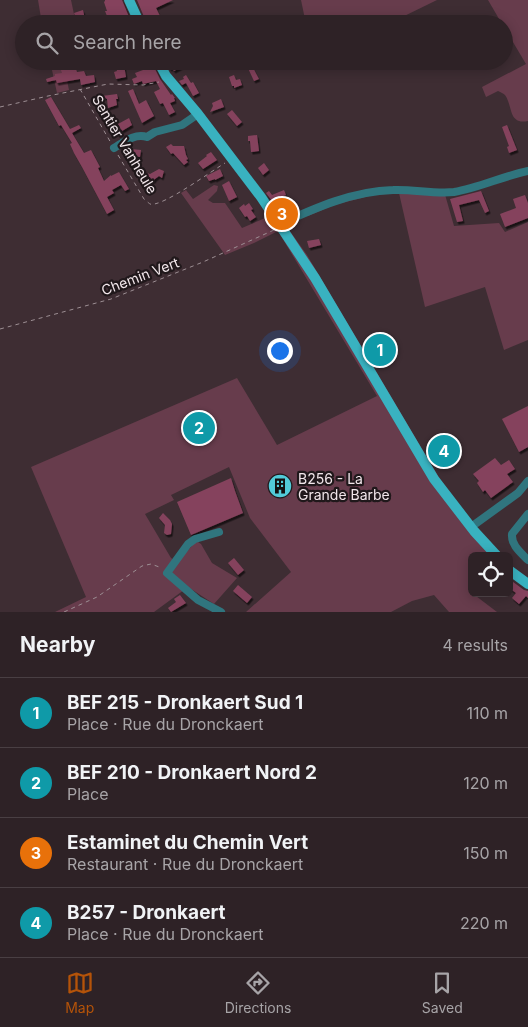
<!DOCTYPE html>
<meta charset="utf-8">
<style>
body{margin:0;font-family:Inter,sans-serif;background:#362a2e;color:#f1f3f6}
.controls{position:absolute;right:15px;bottom:15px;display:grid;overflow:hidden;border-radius:8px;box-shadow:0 2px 12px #0003}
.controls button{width:45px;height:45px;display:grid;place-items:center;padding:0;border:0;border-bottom:1px solid #493f43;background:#2e2226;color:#f1f3f6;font:25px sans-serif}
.you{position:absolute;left:279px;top:350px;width:18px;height:18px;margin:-12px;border:4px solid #fff;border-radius:50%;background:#1a73e8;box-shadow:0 0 0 8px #1a73e833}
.badge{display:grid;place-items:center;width:32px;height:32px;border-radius:50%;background:#b45309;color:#fff;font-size:16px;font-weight:700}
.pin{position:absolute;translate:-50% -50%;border:2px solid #fff;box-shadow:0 1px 5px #0006}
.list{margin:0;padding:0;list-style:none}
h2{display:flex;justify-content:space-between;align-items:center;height:65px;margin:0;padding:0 20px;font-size:21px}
h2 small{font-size:16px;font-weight:400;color:#a7a4a7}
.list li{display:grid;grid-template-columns:32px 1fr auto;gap:15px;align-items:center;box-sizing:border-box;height:70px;padding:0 20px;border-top:1px solid #493f43}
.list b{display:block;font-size:19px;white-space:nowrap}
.list p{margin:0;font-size:16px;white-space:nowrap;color:#a7a4a7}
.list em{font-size:16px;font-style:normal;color:#a7a4a7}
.icon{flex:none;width:28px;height:28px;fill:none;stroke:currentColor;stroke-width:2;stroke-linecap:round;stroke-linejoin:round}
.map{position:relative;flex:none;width:528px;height:612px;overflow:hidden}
.search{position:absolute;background:#2e2226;box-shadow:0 2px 12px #0003;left:15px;right:15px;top:15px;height:55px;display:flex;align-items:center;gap:12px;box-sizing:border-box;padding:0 18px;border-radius:28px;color:#a7a4a7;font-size:19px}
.sheet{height:345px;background:#2e2226}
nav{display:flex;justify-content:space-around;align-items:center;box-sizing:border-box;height:70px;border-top:1px solid #493f43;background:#2e2226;font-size:14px;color:#a7a4a7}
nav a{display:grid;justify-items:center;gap:2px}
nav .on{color:#b45309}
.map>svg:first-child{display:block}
.green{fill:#673c4c}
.building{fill:#85435d;filter:url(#shadow)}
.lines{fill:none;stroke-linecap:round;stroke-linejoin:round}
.path{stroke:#9d8f94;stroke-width:1;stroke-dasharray:4 4;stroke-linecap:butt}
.minor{stroke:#30757e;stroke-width:8}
.major{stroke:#39b2c0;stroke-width:10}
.labels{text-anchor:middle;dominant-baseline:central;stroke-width:4.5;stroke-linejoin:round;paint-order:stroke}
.street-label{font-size:14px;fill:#f1e6ea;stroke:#20181b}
.poi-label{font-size:14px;fill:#f1e6ea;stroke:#20181b;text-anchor:start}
</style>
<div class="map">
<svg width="528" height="612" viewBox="0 0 528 612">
<defs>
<filter id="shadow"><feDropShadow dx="1.5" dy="2.5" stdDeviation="0" flood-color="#0009"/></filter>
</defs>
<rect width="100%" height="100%" fill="#3e2d33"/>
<g class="green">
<path d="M38 0H71L75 19 60 24H42Z"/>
<path d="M301 0H437L388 24H306Z"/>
<path d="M488 0H528V121C508 125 513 106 505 95 503 93 500 92 498 91L486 97 482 87 526 64 504 27V24H502Z"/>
<path d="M50 61H63L69 90 57 93Z"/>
<path d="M214 185 218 186 217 191 208 200 213 203H225L242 228 270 216 287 227 307 255 447 491 481 534 502 556H472V587L468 589 472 593 497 612H449L434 595 412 601 391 612H246L291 572 250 518 229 467 171 495 174 500 145 514 171 558 178 562 195 542H198L201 544 212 563 237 578 214 604 188 587 154 612H55L86 597 31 467 237 378 277 445 377 396 278 231 254 243 225 255 223 252 181 193 186 190 193 199Z"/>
<path d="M444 191 454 226 499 223 505 232 528 222V340L504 350 485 287 425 307 399 193 373 195 334 205 308 216 306 211 353 193Z"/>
</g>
<g class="building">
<path d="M105 0H122L132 24H113L109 15 107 16 105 11H107L104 2 105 1Z"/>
<path d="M137 0H173L156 8 164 24H147Z"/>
<path d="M83 10 86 24H78L74 13Z"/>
<path d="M139 61H151L160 79 171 95 172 94 175 98H174L175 101 170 103 175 112 169 115 163 103 160 104 154 92 160 89 156 81 143 84 142 81 134 84 132 79 137 77 135 73 143 70Z"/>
<path d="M166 61H193L174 71 172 68 170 69Z"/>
<path d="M250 62 259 79 254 81 246 64Z"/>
<path d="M124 65 126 77 116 79 114 72 117 71 116 67Z"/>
<path d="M71 68V70L76 69 77 72 84 71 86 76 94 75 95 82 81 85 80 79 57 83 56 80 47 82 46 79 55 76V74L62 73 61 70Z"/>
<path d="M186 75 191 83 193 82 199 93 193 96 186 83 182 85 179 81 184 79 183 77Z"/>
<path d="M234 75 236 80 240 79 242 85 234 88V86H232L229 77Z"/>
<path d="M133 89 139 104 146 100 154 116 142 123 128 91Z"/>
<path d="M117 94 118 99H116L117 105 108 108 107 99 102 96Z"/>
<path d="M51 97 70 129 79 125 81 128 72 133 84 153 91 150 100 167 98 168 104 181 111 175V176L119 172 129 189 125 191 121 185 112 190 114 193 107 197 114 210 107 214 82 167 74 153 70 144 72 143 61 125 59 126 45 100Z"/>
<path d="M221 99 224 107 210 112 213 106 212 103Z"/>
<path d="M232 110 242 122 237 126 227 114Z"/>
<path d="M129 118 132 125 122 131 118 124Z"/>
<path d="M507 125 517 150 509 153 507 147 509 146 502 127Z"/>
<path d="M257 135 259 151 251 152 250 141H248V136Z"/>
<path d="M171 144 173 146H184L186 155 188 159 186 160 188 162 184 165 173 153 171 154 166 147Z"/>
<path d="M129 146 131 149 141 150 140 157 134 156 130 159 125 150Z"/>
<path d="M211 152 217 160 203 169 198 163 207 156 206 155Z"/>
<path d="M264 163 269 170 263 175 258 168Z"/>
<path d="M159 169 164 171 162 178 159 176 155 179 154 181 142 178 144 172 150 174Z"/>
<path d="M220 169 223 176 215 180V179L209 181 206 176Z"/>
<path d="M229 181 237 197 229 201 222 185Z"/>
<path d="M284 190 286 195 272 201 266 193 269 191 272 195Z"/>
<path d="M481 191 489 211 485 213 479 200 459 205 463 221 457 222 450 199Z"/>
<path d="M525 195 528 203V218L505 227 500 214 516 208 513 199Z"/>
<path d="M295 202 299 210 282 217 279 212 285 209 284 207 288 205 289 206Z"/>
<path d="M249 203 253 209 251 210 256 217 250 221 247 216 245 217 239 208 244 204 245 206Z"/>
<path d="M319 239 321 245 309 248 307 241Z"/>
<path d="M528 406V447L519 452 502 419Z"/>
<path d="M448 446V454L444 456 441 454 438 450H442Z"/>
<path d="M495 458 501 465 509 460 515 469 507 474 513 482 491 498 485 490 483 492 477 483 479 481 473 474Z"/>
<path d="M231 478 235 491 243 513 191 535 177 502Z"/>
<path d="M282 480 284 484 285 488 281 490 274 486 280 483Z"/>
<path d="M163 513 170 520 172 524 171 534 167 535 164 533 165 525 159 518Z"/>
<path d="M234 558 244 570 238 575 228 563Z"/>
<path d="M509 579 524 590 528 591V598L526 596 519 604 512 598 516 593 509 588Z"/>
<path d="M238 585 252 597 247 603 233 591Z"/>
<path d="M180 595 186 603 171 612 168 608 176 602 174 599Z"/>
</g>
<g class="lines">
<g class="path">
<path d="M80 89 111 143"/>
<path d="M0 107 48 96 108 84 143 85 159 82"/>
<path d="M118 155 144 199C145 200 150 204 150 204 161 208 213 170 225 163"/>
<path d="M0 329 111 299 203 262 274 230"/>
<path d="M64 612 97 597 142 566 151 564 162 568"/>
</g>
<g class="minor">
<path d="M114 148C124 142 135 133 147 137L155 132 182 125 198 114"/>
<path d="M280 224C315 208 353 191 393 190 413 189 433 194 454 192 479 188 503 176 528 171"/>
<path d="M528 514 512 534C511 545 520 552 528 560"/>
<path d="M471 527 518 493 528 481"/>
<path d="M219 532 195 539 188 544 167 573 198 600 221 612"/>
</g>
<g class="major">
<path d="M129 0 140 24"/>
<path d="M158 61 166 76 198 114 261 197 315 278 434 479 474 531 497 556"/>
<path d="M509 570 528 584"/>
</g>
</g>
<defs>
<g id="building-disc" transform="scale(1.25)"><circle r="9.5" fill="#52cbd9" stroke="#20181b"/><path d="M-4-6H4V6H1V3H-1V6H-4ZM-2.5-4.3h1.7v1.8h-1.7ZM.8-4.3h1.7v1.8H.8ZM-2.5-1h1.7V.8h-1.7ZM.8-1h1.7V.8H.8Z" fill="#111"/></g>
</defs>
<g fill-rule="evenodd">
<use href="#building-disc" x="280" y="486"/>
</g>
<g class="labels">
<g class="street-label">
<text transform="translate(125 144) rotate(59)">Sentier Vanheule</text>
<text transform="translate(140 276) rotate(-21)">Chemin Vert</text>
</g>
<g class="poi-label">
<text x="298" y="478">B256 - La<tspan x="298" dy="16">Grande Barbe</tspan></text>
</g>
</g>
</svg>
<div class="controls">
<button><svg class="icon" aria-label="locate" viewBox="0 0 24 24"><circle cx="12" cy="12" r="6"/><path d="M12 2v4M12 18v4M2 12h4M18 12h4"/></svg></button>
</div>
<div class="you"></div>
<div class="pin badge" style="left:380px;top:350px;background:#0f9aa8">1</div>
<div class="pin badge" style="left:199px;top:428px;background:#0f9aa8">2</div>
<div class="pin badge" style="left:282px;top:214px;background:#e8710a">3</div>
<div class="pin badge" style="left:444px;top:451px;background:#0f9aa8">4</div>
<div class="search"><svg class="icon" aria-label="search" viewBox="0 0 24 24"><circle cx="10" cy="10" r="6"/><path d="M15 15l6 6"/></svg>Search here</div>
</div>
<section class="sheet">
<h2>Nearby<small>4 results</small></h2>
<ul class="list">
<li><span class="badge" style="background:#0f9aa8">1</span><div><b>BEF 215 - Dronkaert Sud 1</b><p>Place · Rue du Dronckaert</p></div><em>110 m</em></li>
<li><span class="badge" style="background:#0f9aa8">2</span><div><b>BEF 210 - Dronkaert Nord 2</b><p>Place</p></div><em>120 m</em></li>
<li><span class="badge" style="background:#e8710a">3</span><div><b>Estaminet du Chemin Vert</b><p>Restaurant · Rue du Dronckaert</p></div><em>150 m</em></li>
<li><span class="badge" style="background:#0f9aa8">4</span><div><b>B257 - Dronkaert</b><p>Place · Rue du Dronckaert</p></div><em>220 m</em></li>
</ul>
</section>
<nav>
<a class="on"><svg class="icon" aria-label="map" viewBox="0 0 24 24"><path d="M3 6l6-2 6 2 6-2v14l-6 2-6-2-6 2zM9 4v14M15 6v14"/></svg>Map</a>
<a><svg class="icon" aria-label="directions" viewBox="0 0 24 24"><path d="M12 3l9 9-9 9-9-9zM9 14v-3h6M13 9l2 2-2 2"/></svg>Directions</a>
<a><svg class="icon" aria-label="saved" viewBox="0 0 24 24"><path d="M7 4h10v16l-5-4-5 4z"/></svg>Saved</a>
</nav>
